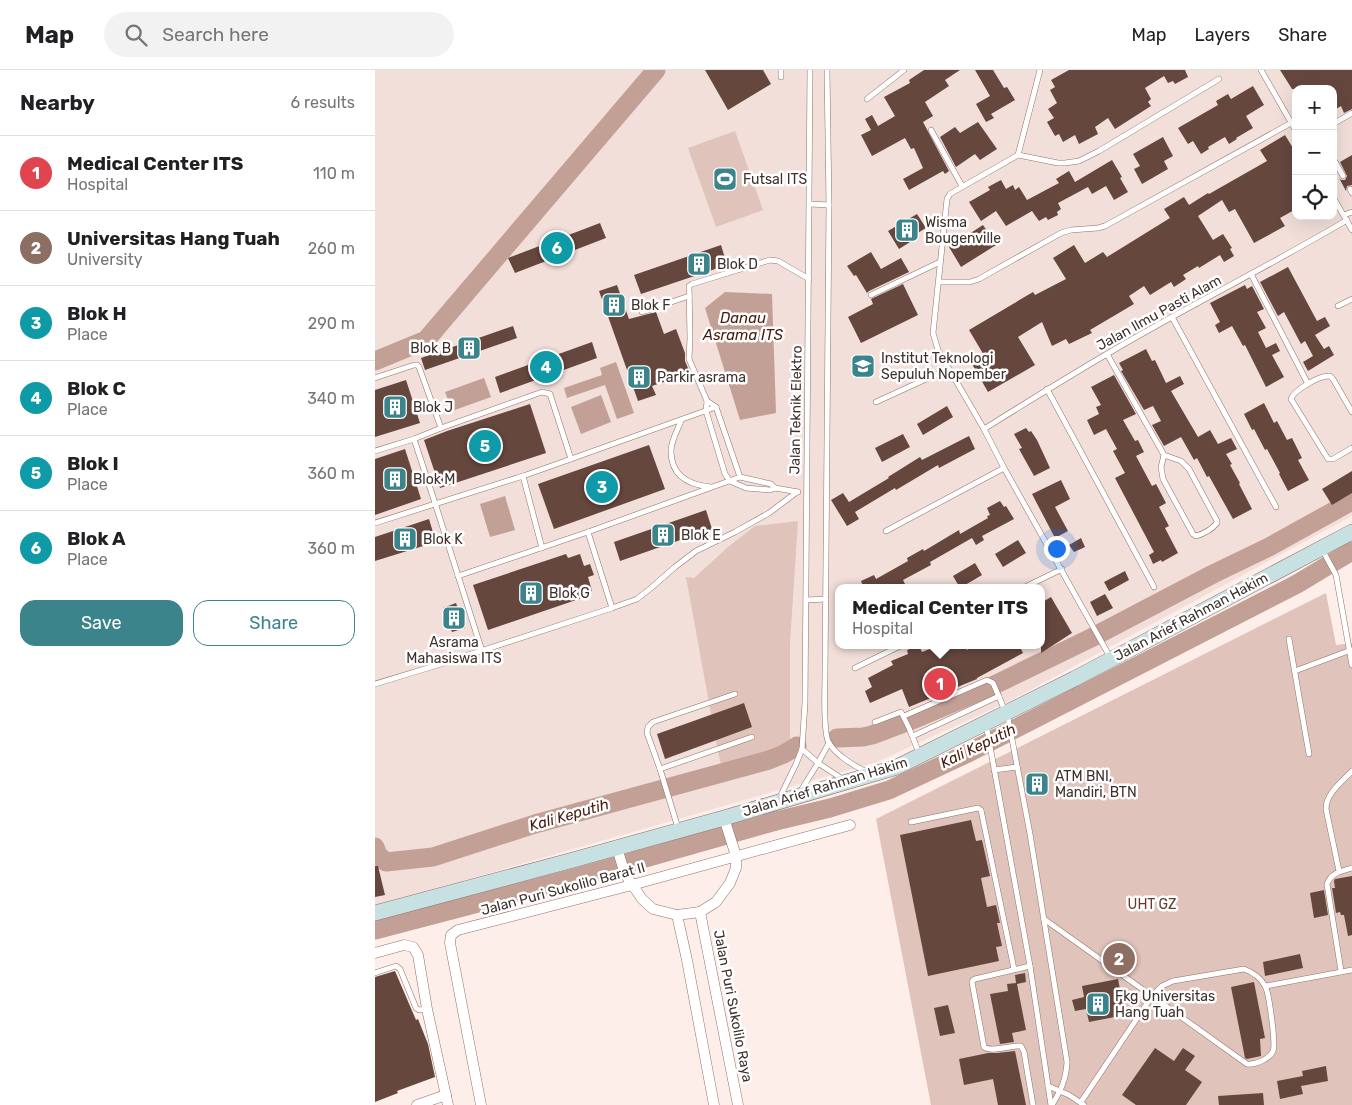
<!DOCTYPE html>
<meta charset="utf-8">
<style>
body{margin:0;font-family:Rubik,sans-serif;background:#f2f2f2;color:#202124}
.controls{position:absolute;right:15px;top:15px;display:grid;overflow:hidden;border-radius:10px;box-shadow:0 5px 20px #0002}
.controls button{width:45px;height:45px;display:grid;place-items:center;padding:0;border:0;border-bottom:1px solid #e0e0e0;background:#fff;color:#202124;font:25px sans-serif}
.you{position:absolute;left:681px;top:478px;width:18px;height:18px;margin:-12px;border:4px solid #fff;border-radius:50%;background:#1a73e8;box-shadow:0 0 0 8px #1a73e833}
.badge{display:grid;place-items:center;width:32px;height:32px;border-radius:50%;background:#3c848b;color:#fff;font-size:16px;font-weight:700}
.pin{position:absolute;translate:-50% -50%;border:2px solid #fff;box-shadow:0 1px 5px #0006}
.popup{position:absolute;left:460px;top:514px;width:210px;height:65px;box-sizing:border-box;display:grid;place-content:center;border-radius:10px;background:#fff;filter:drop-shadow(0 1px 4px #0005);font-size:16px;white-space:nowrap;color:#757577}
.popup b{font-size:19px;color:#202124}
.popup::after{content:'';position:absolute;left:50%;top:100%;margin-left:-10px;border:10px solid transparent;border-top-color:#fff}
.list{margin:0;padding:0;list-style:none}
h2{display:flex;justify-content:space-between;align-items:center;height:65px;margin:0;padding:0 20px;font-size:21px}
h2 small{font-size:16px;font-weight:400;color:#757577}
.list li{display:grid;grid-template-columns:32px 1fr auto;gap:15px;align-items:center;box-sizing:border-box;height:75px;padding:0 20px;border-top:1px solid #e0e0e0}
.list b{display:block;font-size:19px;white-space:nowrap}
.list p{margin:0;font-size:16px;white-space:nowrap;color:#757577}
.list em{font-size:16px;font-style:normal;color:#757577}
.actions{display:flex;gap:10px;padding:15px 20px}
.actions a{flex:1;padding:11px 0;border:1px solid #3c848b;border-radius:15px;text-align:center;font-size:18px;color:#3c848b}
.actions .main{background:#3c848b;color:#fff}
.icon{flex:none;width:28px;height:28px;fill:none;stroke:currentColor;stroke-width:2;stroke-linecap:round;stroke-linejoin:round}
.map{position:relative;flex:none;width:977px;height:1035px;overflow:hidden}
header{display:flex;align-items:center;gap:30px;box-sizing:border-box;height:70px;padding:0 25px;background:#fff;border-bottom:1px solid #e0e0e0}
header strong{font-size:24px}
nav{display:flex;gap:28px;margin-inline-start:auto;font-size:18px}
.search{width:350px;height:45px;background:#f2f2f2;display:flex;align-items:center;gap:12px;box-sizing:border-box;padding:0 18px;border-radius:28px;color:#757577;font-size:19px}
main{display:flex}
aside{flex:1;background:#fff}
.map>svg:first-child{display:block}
.built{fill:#f2dfda;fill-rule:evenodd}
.green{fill:#e0c3ba}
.water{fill:#c2a096}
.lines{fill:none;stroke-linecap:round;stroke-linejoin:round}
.river{stroke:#c2a096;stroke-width:19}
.building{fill:#65473e}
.lane-casing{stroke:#917167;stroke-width:6}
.street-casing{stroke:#917167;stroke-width:11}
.secondary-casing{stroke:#917167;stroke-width:16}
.lane{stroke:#fff;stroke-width:5}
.street{stroke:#fff;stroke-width:10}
.secondary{stroke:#c7e1e3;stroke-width:15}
.labels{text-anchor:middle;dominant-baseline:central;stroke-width:5;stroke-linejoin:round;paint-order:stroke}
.poi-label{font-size:14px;fill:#3e302c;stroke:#fff;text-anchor:start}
.street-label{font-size:14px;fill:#3e302c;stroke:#fff}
.park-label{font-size:14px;fill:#6a3a2b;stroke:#fff}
.water-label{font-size:15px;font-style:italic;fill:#471a0d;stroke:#fff}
</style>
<header>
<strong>Map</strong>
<div class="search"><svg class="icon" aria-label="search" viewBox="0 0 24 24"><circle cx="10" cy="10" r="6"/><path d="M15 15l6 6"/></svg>Search here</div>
<nav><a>Map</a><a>Layers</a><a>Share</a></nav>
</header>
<main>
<aside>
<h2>Nearby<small>6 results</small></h2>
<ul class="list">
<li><span class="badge" style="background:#e0444e">1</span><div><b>Medical Center ITS</b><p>Hospital</p></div><em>110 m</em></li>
<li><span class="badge" style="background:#8d6e63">2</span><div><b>Universitas Hang Tuah</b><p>University</p></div><em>260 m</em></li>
<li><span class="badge" style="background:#0f9aa8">3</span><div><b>Blok H</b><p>Place</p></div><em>290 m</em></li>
<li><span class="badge" style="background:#0f9aa8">4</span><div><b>Blok C</b><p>Place</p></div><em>340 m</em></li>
<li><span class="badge" style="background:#0f9aa8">5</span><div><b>Blok I</b><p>Place</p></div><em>360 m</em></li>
<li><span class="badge" style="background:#0f9aa8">6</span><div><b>Blok A</b><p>Place</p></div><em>360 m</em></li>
</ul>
<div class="actions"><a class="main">Save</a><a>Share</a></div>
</aside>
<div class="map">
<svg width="977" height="1035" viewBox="0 0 977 1035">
<rect width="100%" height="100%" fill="#feeeea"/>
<path class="built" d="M0 0H977V446L635 631 502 692 0 836ZM921 19H958V146H921ZM464 518H666V575H464Z"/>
<g class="green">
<path d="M360 61 388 140 341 157 313 78Z"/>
<path d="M423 451 415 573V678L347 698 343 682 311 507 319 508 353 477 380 456Z"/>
<path d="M951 523 961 575 977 573V1035H556L501 749Z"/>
</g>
<g class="water">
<path d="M350 222 397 224 401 343 365 350 330 238Z"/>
<path d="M241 292 259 343 242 349 230 315 192 328 189 318 227 305 225 298Z"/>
<path d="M109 308 116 327 77 341 70 322Z"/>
<path d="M226 325 236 352 206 364 196 337Z"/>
<path d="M130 426 140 460 115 467 105 434Z"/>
</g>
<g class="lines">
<g class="river">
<path d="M0 291 51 270 281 0"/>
<path d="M462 668 488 667 497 665 542 648 613 618 716 568 838 504 894 477 977 431"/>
<path d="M0 777 3 785 11 792 58 787 160 754 394 690 409 684 422 676"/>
<path d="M0 860 203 807 401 751 455 738 514 720 591 684 663 647 922 514 977 481"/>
</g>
</g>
<g class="building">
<path d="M330 0H388L396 14 353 40Z"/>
<path d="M549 0H585L570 10 574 16 550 32 558 46 548 52 574 101 570 104 568 101 534 120 528 109 548 98 539 78 536 79 530 68 497 86 486 65 496 60 490 49 497 45 503 56 520 46 509 27 535 13 534 10Z"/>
<path d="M600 0H618L629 18 632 17 640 30 616 44 619 48 611 52 601 34 615 26Z"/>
<path d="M694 0H810L813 7 800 14 798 11 793 13 789 6 770 18 776 29 773 32 776 36 740 59 733 48 720 57 723 64 704 74 700 65 688 72 684 64 680 66 672 52 679 48 673 39 682 33 675 20 680 17 676 10Z"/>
<path d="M905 0H977V39L969 43 966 36 958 41V19H917Z"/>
<path d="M878 16 889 35 871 46 878 58 861 68 862 69 854 74 850 67 833 77 834 79 826 84 818 71 813 74 803 58 843 35 841 31 853 24 856 29Z"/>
<path d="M603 52 622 79 605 90 600 84 581 97 565 67 580 57 585 63Z"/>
<path d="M910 65 921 83V139L905 148 910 156 879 173 860 139 854 142 847 130 823 146 838 170 848 164 857 178 855 179 859 186 849 192 845 185 824 198 823 196 808 205 811 209 799 217 796 212 775 225 769 216 754 226 759 234 715 260 717 263 694 274 691 269 677 276 667 252 643 267 660 295 613 322 597 294 610 287 594 260 658 222 660 225 691 209 678 188 699 175 710 193 728 182 732 187 795 148 789 139 809 127 814 135 833 123 834 124 892 91 885 80Z"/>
<path d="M788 67 798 86 789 91 793 99 767 114 759 99 765 96 758 84Z"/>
<path d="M977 85V115L972 116 971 121 964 108 966 110H970L972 106 965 92Z"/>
<path d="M737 90 747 107 745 108 753 122 739 130 731 116 717 124 713 117 683 133 686 139 682 142 683 145 673 150 671 147 664 151 657 141 631 156 621 141 606 151 594 132 615 120 613 117 626 110 631 119 638 115 640 120 644 117 652 130 684 113 681 109 694 101 700 112Z"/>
<path d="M542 144 551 158 541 164 543 167 524 179 513 161Z"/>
<path d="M225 153 231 168 140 203 133 188Z"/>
<path d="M608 155 621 175 586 197 574 177Z"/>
<path d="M346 175 352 195 266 224 259 205Z"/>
<path d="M496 182 506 199 526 188 534 202 494 221 492 223 481 205 479 206 472 196Z"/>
<path d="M913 197 942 251 950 247 955 256 940 265 949 279 954 276 959 285 933 301 928 292 938 286 930 271 926 274 909 242 903 246 885 212Z"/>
<path d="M528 214 543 245 486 273 473 247 498 234 496 229Z"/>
<path d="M242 215 254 249 281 242 289 264 301 259 310 283V291L315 303 277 316 281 325 263 331 224 221Z"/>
<path d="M870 215 872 219 877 216 889 239 882 242 891 258 883 262 891 278 901 273 905 281 897 285 909 307 891 317 870 275 868 276 857 256 844 263 840 255 845 252 835 233Z"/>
<path d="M138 256 142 268 50 300 46 288Z"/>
<path d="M217 272 222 288 125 323 120 307Z"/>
<path d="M771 279 777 291 780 290 791 313 805 306 809 314 796 321 823 367 835 360 843 374 856 368 862 379 851 384 857 394 855 395 865 413 864 414 877 439 858 449 834 406 832 407 822 388 819 390 806 367 789 376 777 355 786 351 778 336 769 340 746 301 748 300 744 293Z"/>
<path d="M739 305 761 344 748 350 760 371 763 370 769 382 761 386 777 416 781 414 791 433 784 437 794 456 790 458 803 483 787 492 786 490 778 494 774 485 779 482 740 408 750 403 738 381 742 379 731 359 719 365 712 350 724 344 721 337 726 335 716 317Z"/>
<path d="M31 310 45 353 0 367V320Z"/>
<path d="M889 333 899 353 902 351 912 370 917 368 927 388 923 390 934 410 913 421 904 404 905 403 892 379 890 380 879 359 877 360 869 344Z"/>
<path d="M155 334 171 383 65 418 49 370 72 361Z"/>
<path d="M572 336 578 347 548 365 542 354Z"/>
<path d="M651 358 654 362 656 361 662 370 675 398 659 406 644 379 647 378 639 364Z"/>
<path d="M528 364 535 377 507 392 500 378Z"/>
<path d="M594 366 600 379 564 398 563 395 521 420 520 418 480 442 484 449 472 456 456 430 468 423 474 432 514 408 513 407 545 387 547 390Z"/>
<path d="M274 375 290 419 179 459 163 414Z"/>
<path d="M30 379 46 429 0 445V389Z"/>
<path d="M977 401V423L957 435 947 419Z"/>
<path d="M686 410 695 429 680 437 693 461 680 468 657 424Z"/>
<path d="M625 431 629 437 631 436 639 449 607 466 609 470 601 475 597 468 555 492 556 495 528 510 532 518H485L488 516 486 511 499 505 501 509 533 491 532 488 548 479 549 481 584 460 585 464 613 448 612 446 615 445 612 438Z"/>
<path d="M331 440 337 459 245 491 239 472Z"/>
<path d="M54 449 61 472 0 491V467Z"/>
<path d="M706 468 710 477 699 482 694 475Z"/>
<path d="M643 470 651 483 628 497 620 484Z"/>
<path d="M191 484 193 488 205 484 209 496 215 494 219 505 213 507 217 521 205 525 207 528 113 560 98 515Z"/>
<path d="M600 493 607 505 585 518 578 506Z"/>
<path d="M750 501 754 510 734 521 729 512Z"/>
<path d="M730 524 738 538 722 546 715 532Z"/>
<path d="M676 527 697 563 666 583V533Z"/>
<path d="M81 533 90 558 77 562 68 538Z"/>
<path d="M565 575H590L592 580 600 575H644L648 583 602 608V609L534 637 527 619 495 633 490 621 497 617 493 608 518 595 516 591 533 584 532 580 544 576 547 582Z"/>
<path d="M369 633 377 657 290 689 282 664Z"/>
<path d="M596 750 601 771 607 770 615 806 606 808 612 837 621 835 625 853H622L627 876 621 877 624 891 553 906 525 765Z"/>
<path d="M0 796H3L10 825 0 827Z"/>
<path d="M977 806V865L973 866 969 845H966L965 842 961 843 957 818H960L959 811 960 809Z"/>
<path d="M949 820 953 845 939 848 935 823Z"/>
<path d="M925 884 928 898 890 906 888 892Z"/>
<path d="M20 901 41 950 43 949 53 974 60 1007 22 1021 23 1023 0 1032V907Z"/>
<path d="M650 903 651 912 642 914 651 960 637 963 639 972 625 974 615 924 633 921 632 914 641 913 640 905Z"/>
<path d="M743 909 750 945 714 952 711 939 700 941 697 930 709 927 707 916Z"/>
<path d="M879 912 890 968 885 969 886 986 872 989 870 988 856 917Z"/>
<path d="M573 935 580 963 565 966 559 938Z"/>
<path d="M780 978 799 991 808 978 820 986 810 1000 827 1012 811 1035H761L747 1025Z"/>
<path d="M640 981 651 1035H623L618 1009 589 1015 584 989 613 983H622Z"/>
<path d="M951 996 953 1011 926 1016 928 1024 905 1029 902 1011 928 1006 927 1001Z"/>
<path d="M888 1023 889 1035H844L843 1026Z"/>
</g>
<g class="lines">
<g class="lane-casing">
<g id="lane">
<path d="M406 0V7"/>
<path d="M452 0 454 135 450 605C450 619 448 659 453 671 459 684 479 696 492 702"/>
<path d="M665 0 643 85 580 121 575 124 572 129 558 263 563 280 609 359 629 398 735 587"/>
<path d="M886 0 921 61"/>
<path d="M492 29 529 0"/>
<path d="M958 54 977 43"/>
<path d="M556 60 587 116"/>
<path d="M643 85 683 93H690L704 91 724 81 844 9"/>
<path d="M958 88 968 106"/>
<path d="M975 119 977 123"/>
<path d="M958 127 977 160"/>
<path d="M435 134 454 135"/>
<path d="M969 145 977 142"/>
<path d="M876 204 933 314"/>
<path d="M564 212H595L604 209 686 163 696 160 723 158 730 156 916 53"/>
<path d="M496 225 565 192"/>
<path d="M963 236 977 229"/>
<path d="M267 242 314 226"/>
<path d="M797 247 901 437"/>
<path d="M732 284 789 385 786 397 788 409 818 464 821 466C828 464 837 459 842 453V451L814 399 806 391 789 385"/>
<path d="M0 308 39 295H42L44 297 66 358 39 369 0 381"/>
<path d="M672 319 779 517"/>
<path d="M332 331 331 341 350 404 355 411 371 418 395 420 400 418 423 422"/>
<path d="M501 332 573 299"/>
<path d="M977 342 958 309 955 306C945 305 919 320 916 329L953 389H958L977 378"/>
<path d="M306 351C302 361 296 371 296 381 296 406 314 415 336 417"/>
<path d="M66 358 167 322 175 324 196 389 341 337"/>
<path d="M609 359C665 324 721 289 779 257 843 221 908 188 972 150"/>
<path d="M39 369 60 433 107 581"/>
<path d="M148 406 167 478"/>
<path d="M400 418 396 414 365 407 341 337 332 331 314 289 315 268 314 216 317 214 395 190 403 191 434 209"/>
<path d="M0 453 148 406 196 389"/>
<path d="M511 461 629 398"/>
<path d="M948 481 961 505 977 595"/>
<path d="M83 506 213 462 365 407"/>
<path d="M648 518 687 499"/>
<path d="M431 530 451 529"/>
<path d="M237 538 262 529 276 518 300 497 321 481 360 462 394 443 422 422"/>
<path d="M914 569 934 684"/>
<path d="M480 598 527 575"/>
<path d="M920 601 976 580"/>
<path d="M0 614 66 594 237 538 213 462"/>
<path d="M529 646 612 610 618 613 633 648 655 764 692 992C691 1010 686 1020 677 1035"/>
<path d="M500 652 526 642 534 658 544 683"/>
<path d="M611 654 655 896 676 1035"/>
<path d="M538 666 624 626"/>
<path d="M427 679 443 693 469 710"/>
<path d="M285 699 377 667"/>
<path d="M619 700 642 697"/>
<path d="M425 722 443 693 454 673"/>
<path d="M404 729 421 694 427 679 430 633 435 0"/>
<path d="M536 752 603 738 606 740 639 899"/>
<path d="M303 758 285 699 272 663 273 657 278 652 360 624"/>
<path d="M964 801 951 739C951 723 967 712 977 701"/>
<path d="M669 849C737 897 804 946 872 994 880 995 895 989 898 981 901 974 894 922 890 916 886 908 877 902 869 899L798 911 787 916 777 926 706 1032"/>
<path d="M655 896 600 909 598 910 597 912 609 977C617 983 635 975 646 976L649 982 658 1035"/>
<path d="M966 901 952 814C956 803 966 801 977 798"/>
<path d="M0 903 21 896 25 899 41 938 44 940 52 939"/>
<path d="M891 916 977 900"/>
<path d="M673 1016 694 1025 709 1035"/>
</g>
</g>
<g class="street-casing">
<g id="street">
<path d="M242 778 250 804 267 829 278 839 302 845 325 842 341 832 355 813 361 798V786L349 748"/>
<path d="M325 842 363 1035"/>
<path d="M302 845 312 890 339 1035"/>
<path d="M0 883 29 875 38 877 43 885 52 939 73 1035"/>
<path d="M42 1035 71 1025"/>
<path d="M106 1035 75 873 76 865 83 860 257 815 475 755"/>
</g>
</g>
<g class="secondary-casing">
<path id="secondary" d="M0 843 198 790 349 748 522 697 699 609 977 462"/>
</g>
<use href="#lane" class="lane"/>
<use href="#street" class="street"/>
<use href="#secondary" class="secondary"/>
</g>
<defs>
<g id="stadium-square" transform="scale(1.25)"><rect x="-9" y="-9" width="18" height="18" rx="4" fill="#3c848b" stroke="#fff"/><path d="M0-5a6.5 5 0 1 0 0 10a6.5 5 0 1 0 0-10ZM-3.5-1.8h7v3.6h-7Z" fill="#fff"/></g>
<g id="building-square" transform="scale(1.25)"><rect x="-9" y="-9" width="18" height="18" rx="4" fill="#3c848b" stroke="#fff"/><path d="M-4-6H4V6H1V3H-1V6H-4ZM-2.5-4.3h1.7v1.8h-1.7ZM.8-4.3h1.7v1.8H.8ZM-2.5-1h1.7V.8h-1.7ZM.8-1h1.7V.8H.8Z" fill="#fff"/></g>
<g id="university-square" transform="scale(1.25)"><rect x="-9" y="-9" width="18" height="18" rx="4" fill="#3c848b" stroke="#fff"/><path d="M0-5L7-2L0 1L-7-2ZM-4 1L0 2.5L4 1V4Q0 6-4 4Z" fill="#fff"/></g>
</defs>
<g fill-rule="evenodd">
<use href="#stadium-square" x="350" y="109"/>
<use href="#building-square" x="532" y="160"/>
<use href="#building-square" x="324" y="194"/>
<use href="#building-square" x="239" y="235"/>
<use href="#building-square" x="94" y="278"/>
<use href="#university-square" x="488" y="296"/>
<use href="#building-square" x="264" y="307"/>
<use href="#building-square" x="20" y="337"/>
<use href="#building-square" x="20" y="409"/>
<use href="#building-square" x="288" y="465"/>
<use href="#building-square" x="30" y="469"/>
<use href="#building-square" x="156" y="523"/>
<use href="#building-square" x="79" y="548"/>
<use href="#building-square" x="662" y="714"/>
<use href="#building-square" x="723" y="934"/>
</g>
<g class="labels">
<g class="poi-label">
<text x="368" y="109">Futsal ITS</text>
<text x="550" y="152">Wisma<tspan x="550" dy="16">Bougenville</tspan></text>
<text x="342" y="194">Blok D</text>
<text x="256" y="235">Blok F</text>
<text x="76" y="278" text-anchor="end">Blok B</text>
<text x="506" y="288">Institut Teknologi<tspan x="506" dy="16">Sepuluh Nopember</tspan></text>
<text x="282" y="307">Parkir asrama</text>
<text x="38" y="337">Blok J</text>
<text x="38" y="409">Blok M</text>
<text x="306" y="465">Blok E</text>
<text x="48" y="469">Blok K</text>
<text x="174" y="523">Blok G</text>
<text x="79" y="572" text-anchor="middle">Asrama<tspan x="79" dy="16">Mahasiswa ITS</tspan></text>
<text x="680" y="706">ATM BNI,<tspan x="680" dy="16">Mandiri, BTN</tspan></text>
<text x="740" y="926">Fkg Universitas<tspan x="740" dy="16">Hang Tuah</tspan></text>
</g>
<g class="street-label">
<text transform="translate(784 243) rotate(-29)">Jalan Ilmu Pasti Alam</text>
<text transform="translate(421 340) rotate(-89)">Jalan Teknik Elektro</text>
<text transform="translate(816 547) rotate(-28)">Jalan Arief Rahman Hakim</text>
<text transform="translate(450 717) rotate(-17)">Jalan Arief Rahman Hakim</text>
<text transform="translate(188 819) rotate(-15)">Jalan Puri Sukolilo Barat II</text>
<text transform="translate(358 936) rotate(79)">Jalan Puri Sukolilo Raya</text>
</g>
<g class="park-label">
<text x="777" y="834">UHT GZ</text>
</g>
<g class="water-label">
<text x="368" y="248">Danau<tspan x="368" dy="17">Asrama ITS</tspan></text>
<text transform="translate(603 676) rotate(-26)">Kali Keputih</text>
<text transform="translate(194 745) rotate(-16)">Kali Keputih</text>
</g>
</g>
</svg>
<div class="controls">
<button>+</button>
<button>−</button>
<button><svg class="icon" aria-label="locate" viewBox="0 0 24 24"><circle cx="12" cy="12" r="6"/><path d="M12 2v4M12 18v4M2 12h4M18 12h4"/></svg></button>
</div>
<div class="you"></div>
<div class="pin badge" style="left:565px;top:614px;background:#e0444e">1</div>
<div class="popup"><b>Medical Center ITS</b>Hospital</div>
<div class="pin badge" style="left:744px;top:889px;background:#8d6e63">2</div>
<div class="pin badge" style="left:227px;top:417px;background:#0f9aa8">3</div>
<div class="pin badge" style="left:171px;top:297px;background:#0f9aa8">4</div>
<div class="pin badge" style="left:110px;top:376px;background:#0f9aa8">5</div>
<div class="pin badge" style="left:182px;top:178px;background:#0f9aa8">6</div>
</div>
</main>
